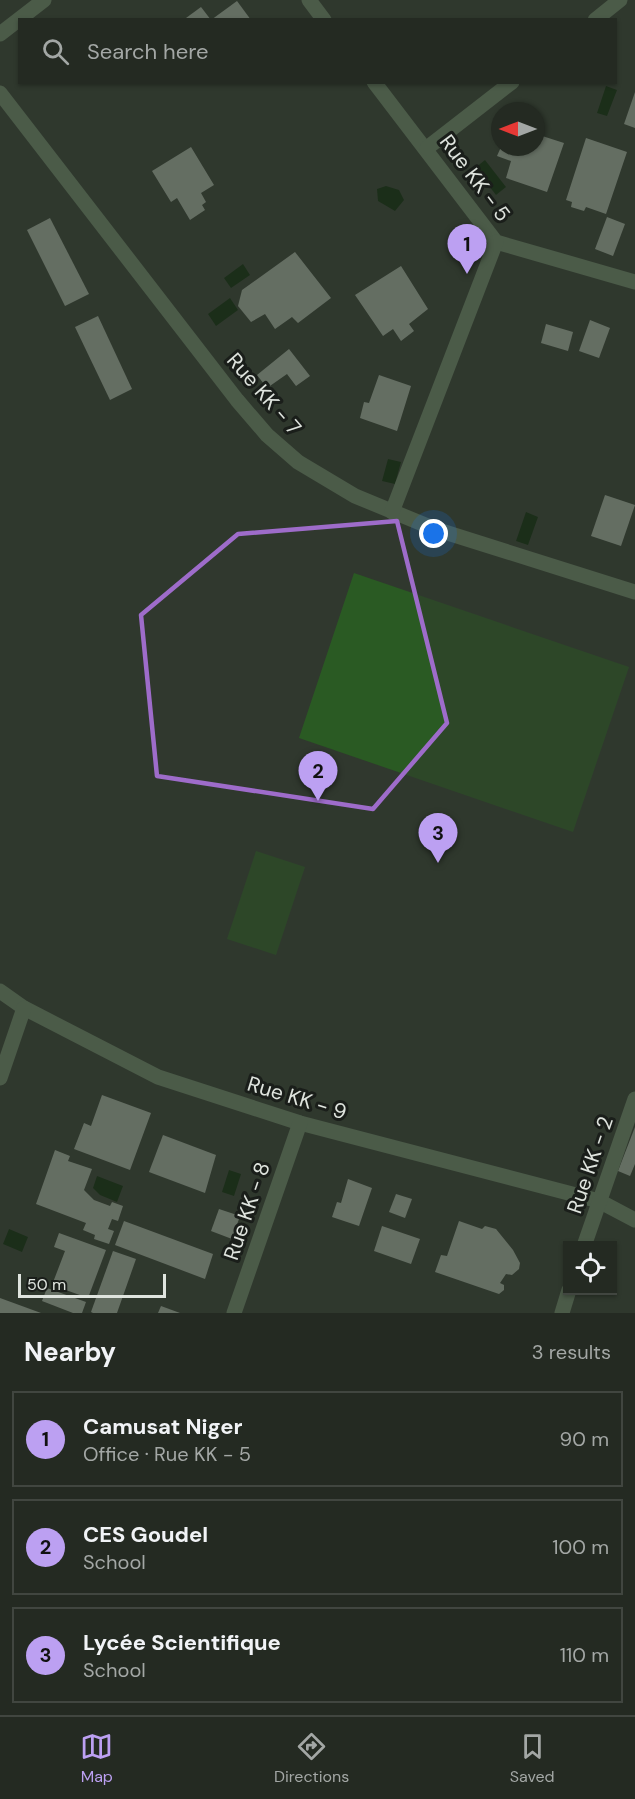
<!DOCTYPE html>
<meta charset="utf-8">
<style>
body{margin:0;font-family:"DM Sans",sans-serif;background:#30362f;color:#f1f3f6}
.controls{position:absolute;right:18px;bottom:18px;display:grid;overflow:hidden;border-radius:0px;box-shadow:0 2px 4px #0004}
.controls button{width:54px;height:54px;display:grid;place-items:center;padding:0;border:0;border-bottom:2px solid #414640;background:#242a22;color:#f1f3f6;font:30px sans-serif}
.compass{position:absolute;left:491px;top:102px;width:54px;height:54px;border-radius:50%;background:#242a22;box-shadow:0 2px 4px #0004;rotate:270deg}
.scale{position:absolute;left:18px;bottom:15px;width:148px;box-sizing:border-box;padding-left:6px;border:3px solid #dfe4de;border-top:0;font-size:16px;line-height:21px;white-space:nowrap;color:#dfe4de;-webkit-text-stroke:4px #1a1e1a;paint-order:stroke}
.you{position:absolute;left:434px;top:534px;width:21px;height:21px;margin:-15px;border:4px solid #fff;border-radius:50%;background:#1a73e8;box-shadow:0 0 0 9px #1a73e833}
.badge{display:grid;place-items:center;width:39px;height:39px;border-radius:50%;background:#bca0f2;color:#111;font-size:20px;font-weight:700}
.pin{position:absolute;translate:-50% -50px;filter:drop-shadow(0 2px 3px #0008)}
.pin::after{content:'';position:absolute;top:32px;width:21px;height:18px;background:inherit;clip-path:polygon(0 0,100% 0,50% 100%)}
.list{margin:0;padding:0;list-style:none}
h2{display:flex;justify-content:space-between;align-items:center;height:78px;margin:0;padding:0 24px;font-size:26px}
h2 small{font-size:20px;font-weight:400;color:#a3a7a5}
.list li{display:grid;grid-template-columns:39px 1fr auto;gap:18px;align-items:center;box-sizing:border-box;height:96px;margin:0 12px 12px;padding:0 12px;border:2px solid #414640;border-radius:0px}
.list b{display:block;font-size:22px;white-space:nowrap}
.list p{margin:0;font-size:20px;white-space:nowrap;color:#a3a7a5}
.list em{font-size:20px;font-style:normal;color:#a3a7a5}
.icon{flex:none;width:33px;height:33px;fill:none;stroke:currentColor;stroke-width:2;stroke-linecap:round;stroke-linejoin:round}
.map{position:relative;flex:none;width:635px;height:1313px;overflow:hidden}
.search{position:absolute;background:#242a22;box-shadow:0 2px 4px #0004;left:18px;right:18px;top:18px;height:66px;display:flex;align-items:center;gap:15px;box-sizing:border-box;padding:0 21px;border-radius:0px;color:#a3a7a5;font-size:22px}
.sheet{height:402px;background:#242a22}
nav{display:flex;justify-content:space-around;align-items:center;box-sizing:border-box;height:84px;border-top:2px solid #414640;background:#242a22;font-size:16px;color:#a3a7a5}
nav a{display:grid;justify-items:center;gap:3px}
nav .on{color:#bca0f2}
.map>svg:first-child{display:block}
.green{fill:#2a5a23}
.water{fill:#042202}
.building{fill:#a5afa3}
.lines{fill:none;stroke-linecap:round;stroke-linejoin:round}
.minor{stroke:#6d8569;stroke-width:15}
.marked{fill:none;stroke:#9e6cca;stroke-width:4.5;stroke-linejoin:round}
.labels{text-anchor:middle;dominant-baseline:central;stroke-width:6;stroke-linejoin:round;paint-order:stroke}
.street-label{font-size:21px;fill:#dfe4de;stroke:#1a1e1a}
</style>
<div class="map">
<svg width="635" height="1313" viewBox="0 0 635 1313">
<rect width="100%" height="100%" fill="#30382e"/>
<g class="green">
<path d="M354 573 629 667 573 832 299 738Z"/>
<path d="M256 851 305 867 276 955 227 939Z"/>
</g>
<g class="water">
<path d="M606 86 617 90 607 116 597 113Z"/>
<path d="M485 160 506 187 496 195 475 168Z"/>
<path d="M386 186 399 190 404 200 395 211 378 201 377 189Z"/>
<path d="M243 264 250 275 231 288 224 278Z"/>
<path d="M230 298 238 310 216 326 208 314Z"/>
<path d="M388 459 401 462 395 484 382 481Z"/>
<path d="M526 512 538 517 528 545 516 541Z"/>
<path d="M229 1170 241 1174 234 1196 222 1192Z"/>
<path d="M97 1176 123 1186 117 1202 100 1195 93 1188Z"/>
<path d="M9 1229 28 1237 22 1252 3 1244Z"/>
</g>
<g class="building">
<path d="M237 1 251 20H211Z"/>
<path d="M201 7 211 20H187L186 18Z"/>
<path d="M635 92V128L624 124Z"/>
<path d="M536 134 564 143 547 192 506 178 511 161 497 156 501 147H536Z"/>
<path d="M586 138 627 152 606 214 586 207 584 211 571 207 572 202 566 200Z"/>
<path d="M191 147 214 185 201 193 206 202 202 205 205 210 190 220 177 198 171 202 152 171Z"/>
<path d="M607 217 625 224 613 256 595 249Z"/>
<path d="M50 218 89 294 65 306 27 230Z"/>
<path d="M295 252 331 298 298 323 292 317 275 329 265 314 251 322 238 306 242 290Z"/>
<path d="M401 266 428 309 409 324 414 331 401 341 393 329 383 336 355 295Z"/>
<path d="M98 316 132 389 110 400 75 327Z"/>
<path d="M590 320 610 328 599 358 579 351Z"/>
<path d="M546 324 573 332 568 351 541 343Z"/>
<path d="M289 349 310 376 296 386 287 374 267 388 257 375Z"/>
<path d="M379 375 411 386 397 431 360 418 364 402 369 403Z"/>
<path d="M605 495 635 505 621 546 591 536Z"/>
<path d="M102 1095 151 1113 130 1170 74 1149 84 1123 91 1126Z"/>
<path d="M635 1127V1164L630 1176 618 1171Z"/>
<path d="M163 1135 216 1155 205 1193 149 1172Z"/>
<path d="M55 1150 70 1156 68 1161 92 1169 84 1190 94 1200 110 1206 112 1202 123 1206 118 1221 112 1219 108 1229 114 1231 109 1244 94 1239 95 1235 83 1230 86 1223 36 1204Z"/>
<path d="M348 1179 372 1188 359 1226 332 1217 337 1202 341 1203Z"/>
<path d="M396 1194 412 1199 405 1218 389 1212Z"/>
<path d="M219 1209 240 1216 232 1239 211 1231Z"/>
<path d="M124 1221 213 1254 205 1279 115 1245Z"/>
<path d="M459 1221 482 1229 485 1226 496 1229 513 1250 520 1263 519 1269 512 1275 506 1274 500 1283 504 1285V1290L499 1294 435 1272 441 1255 447 1256Z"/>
<path d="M382 1226 420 1239 411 1264 374 1251Z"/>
<path d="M59 1233 106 1250 88 1298 52 1285 65 1251 54 1247Z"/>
<path d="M113 1251 136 1259 117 1313H93L91 1312Z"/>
<path d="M47 1288 86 1302 82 1313H73L42 1301Z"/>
<path d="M0 1298 41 1313H0Z"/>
<path d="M161 1306 180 1313H158Z"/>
</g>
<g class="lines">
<g class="minor">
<path d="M309 0 324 20"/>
<path d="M595 20 620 0"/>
<path d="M0 34 44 0"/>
<path d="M374 82 496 242 635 282"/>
<path d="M0 93 237 400 267 435 298 462 355 496 435 529 635 592"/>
<path d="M427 148 512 82"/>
<path d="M392 512 496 242"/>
<path d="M0 991 24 1008 158 1077 300 1123 599 1201 635 1220"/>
<path d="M0 1078 24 1008"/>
<path d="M584 1246 635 1099"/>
<path d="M234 1313 300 1123"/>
<path d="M562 1313 569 1290"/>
</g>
</g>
<path d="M0 0H635V1313H0ZM397 521 447 723 373 809 157 776 141 615 238 534Z" fill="#30382e" fill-opacity=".55" fill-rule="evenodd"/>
<path class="marked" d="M397 521 447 723 373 809 157 776 141 615 238 534Z"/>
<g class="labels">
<g class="street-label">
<text transform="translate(475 178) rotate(53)">Rue KK - 5</text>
<text transform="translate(264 394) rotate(49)">Rue KK - 7</text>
<text transform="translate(297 1098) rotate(17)">Rue KK - 9</text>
<text transform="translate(590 1165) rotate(-71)">Rue KK - 2</text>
<text transform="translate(247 1211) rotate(-71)">Rue KK - 8</text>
</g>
</g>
</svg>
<div class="controls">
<button><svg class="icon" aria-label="locate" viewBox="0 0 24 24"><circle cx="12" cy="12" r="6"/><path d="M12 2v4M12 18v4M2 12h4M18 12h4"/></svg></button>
</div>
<svg class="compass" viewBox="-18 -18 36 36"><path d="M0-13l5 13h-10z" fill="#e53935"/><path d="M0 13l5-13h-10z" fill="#a3a7a5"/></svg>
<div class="scale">50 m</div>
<div class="you"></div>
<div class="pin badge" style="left:467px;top:274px">1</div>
<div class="pin badge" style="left:318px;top:801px">2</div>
<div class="pin badge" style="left:438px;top:863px">3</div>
<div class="search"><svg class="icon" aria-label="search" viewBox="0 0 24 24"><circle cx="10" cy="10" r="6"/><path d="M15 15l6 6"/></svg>Search here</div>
</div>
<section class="sheet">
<h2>Nearby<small>3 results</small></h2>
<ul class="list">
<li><span class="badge">1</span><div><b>Camusat Niger</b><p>Office · Rue KK - 5</p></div><em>90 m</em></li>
<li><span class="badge">2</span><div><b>CES Goudel</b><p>School</p></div><em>100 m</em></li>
<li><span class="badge">3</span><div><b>Lycée Scientifique</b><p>School</p></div><em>110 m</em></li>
</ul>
</section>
<nav>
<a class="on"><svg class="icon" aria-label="map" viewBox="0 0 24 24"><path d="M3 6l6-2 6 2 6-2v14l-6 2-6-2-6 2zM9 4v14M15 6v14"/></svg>Map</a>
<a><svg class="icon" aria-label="directions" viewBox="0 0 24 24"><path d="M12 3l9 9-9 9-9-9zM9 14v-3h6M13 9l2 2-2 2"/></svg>Directions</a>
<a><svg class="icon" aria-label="saved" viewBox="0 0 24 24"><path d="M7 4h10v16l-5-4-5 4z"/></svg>Saved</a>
</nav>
